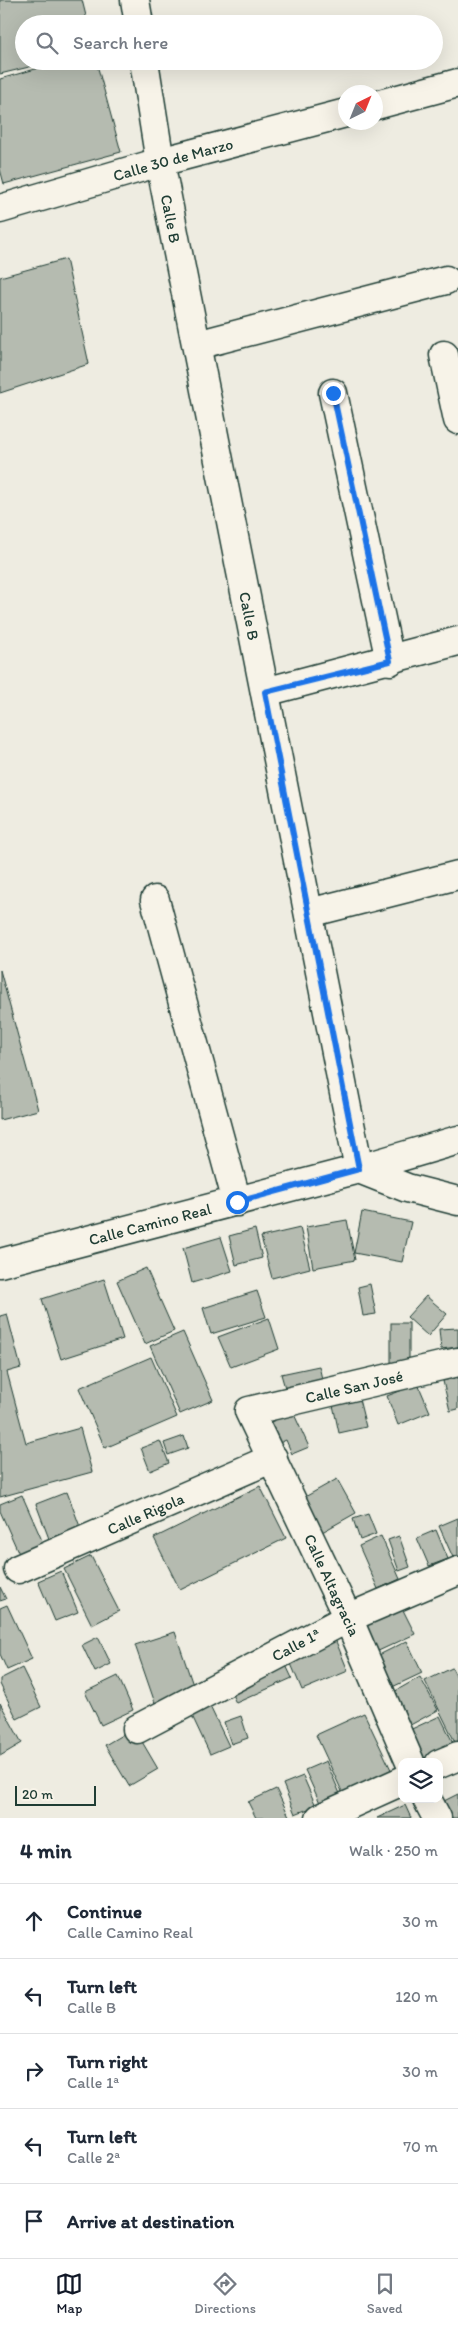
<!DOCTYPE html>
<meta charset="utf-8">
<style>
body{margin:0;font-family:Itim,sans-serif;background:#f2f2f3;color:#1f2937}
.controls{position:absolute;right:15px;bottom:15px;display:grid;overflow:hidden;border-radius:10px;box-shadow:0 5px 20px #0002}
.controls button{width:45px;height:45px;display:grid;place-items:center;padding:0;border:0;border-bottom:1px solid #e0e1e3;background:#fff;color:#1f2937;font:25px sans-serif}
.compass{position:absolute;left:338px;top:85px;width:45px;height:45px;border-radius:50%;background:#fff;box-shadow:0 5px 20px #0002;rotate:43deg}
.scale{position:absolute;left:15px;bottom:12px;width:81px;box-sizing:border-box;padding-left:5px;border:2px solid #1f3d34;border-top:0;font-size:14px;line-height:18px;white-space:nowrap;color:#1f3d34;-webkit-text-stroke:4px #f7f3e8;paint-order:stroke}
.stop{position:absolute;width:15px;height:15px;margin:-11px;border:4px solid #1a73e8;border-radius:50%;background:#fff}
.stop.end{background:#1a73e8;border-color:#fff;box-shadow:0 1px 5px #0008}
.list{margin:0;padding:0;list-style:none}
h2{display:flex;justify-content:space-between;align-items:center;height:65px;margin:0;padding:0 20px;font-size:21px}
h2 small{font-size:16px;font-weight:400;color:#747a83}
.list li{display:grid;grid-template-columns:32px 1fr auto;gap:15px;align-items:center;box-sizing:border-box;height:75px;padding:0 20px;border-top:1px solid #e0e1e3}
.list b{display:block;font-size:19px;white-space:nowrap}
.list p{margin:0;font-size:16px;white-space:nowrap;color:#747a83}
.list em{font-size:16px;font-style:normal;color:#747a83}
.icon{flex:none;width:28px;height:28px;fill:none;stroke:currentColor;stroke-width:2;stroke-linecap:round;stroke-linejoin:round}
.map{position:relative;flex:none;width:458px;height:1818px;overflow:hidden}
.search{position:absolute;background:#fff;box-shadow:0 5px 20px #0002;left:15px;right:15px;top:15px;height:55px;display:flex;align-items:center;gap:12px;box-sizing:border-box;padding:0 18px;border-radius:28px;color:#747a83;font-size:19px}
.sheet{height:440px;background:#fff}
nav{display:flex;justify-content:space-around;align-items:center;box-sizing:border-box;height:70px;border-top:1px solid #e0e1e3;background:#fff;font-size:14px;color:#747a83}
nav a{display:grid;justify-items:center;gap:2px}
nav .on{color:#111827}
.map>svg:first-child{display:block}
.building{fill:#b5bbb0;stroke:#1f3d34}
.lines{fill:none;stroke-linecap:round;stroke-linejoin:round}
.minor-casing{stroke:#1f3d34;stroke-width:31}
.minor{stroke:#f7f3e8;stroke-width:28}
.route{stroke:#1a73e8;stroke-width:6}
.labels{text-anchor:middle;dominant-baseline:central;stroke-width:4.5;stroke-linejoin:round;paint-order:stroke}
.street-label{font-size:16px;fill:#1f3d34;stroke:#f7f3e8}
</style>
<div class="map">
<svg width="458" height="1818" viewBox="0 0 458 1818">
<rect width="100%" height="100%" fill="#eeece1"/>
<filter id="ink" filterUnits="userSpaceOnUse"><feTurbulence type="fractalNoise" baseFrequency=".02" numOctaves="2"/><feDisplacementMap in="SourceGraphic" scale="10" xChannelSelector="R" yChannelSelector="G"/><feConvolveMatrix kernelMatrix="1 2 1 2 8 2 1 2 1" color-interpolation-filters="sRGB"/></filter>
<g filter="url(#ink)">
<g class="building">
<path d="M0 0H82L88 24H24V61H54L0 74Z"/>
<path d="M64 61H96L121 152 4 184 0 169V79Z"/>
<path d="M66 259 89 364 0 393V277Z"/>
<path d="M0 970 38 1110 0 1120Z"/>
<path d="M362 1212 411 1222 402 1262 354 1253Z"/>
<path d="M347 1220 355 1260 313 1268 306 1227Z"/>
<path d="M300 1228 310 1268 272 1278 261 1237Z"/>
<path d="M255 1229 262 1258 236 1265 229 1236Z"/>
<path d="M221 1237 232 1271 192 1283 183 1248Z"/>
<path d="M146 1268 174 1331 145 1344 117 1281Z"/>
<path d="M104 1279 123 1339 61 1359 42 1299Z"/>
<path d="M370 1284 376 1314 363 1316 358 1287Z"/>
<path d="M257 1291 266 1317 211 1334 203 1308Z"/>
<path d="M426 1296 447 1314 428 1336 407 1317Z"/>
<path d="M7 1314 21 1368 7 1372 26 1443 80 1428 92 1472 0 1497V1316Z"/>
<path d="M269 1318 279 1349 231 1367 218 1337Z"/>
<rect x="391" y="1323" width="18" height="41"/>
<path d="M458 1328V1347L441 1349 439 1329Z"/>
<path d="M183 1332 213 1400 180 1414 150 1346Z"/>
<path d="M151 1357 177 1417 105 1448 79 1388Z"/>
<path d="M319 1366 322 1379 285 1388 281 1374Z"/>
<path d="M458 1377V1409L450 1411 443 1381Z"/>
<path d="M418 1384 430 1412 398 1425 387 1396Z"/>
<path d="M359 1399 366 1427 339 1433 333 1405Z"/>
<path d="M293 1412 309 1447 292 1454 286 1440 271 1447 262 1426Z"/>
<path d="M184 1436 188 1448 168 1455 164 1443Z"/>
<path d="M160 1441 169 1463 150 1471 141 1448Z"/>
<path d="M337 1479 356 1513 315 1536 296 1502Z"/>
<path d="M260 1486 286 1538 180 1590 154 1538Z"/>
<path d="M67 1492 82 1532 51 1544 36 1504Z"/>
<path d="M22 1495 44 1545 20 1556 0 1511V1504Z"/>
<path d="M368 1514 376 1534 360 1540 353 1519Z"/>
<path d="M458 1518V1561L455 1562 439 1526Z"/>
<path d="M436 1530 448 1559 429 1566 417 1538Z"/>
<path d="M381 1536 400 1579 378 1589 359 1546Z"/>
<path d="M399 1536 410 1567 399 1571 388 1540Z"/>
<path d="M91 1556 119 1611 92 1625 64 1569Z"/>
<path d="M61 1571 78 1612 55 1621 38 1581Z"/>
<path d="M0 1587 6 1599 0 1601Z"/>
<path d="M399 1602 415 1634 374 1653 359 1621Z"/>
<path d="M7 1605 32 1659 7 1670 0 1654V1608Z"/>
<path d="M175 1632 195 1691 155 1703 135 1645Z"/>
<path d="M98 1637 111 1664 95 1672 82 1645Z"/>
<path d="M335 1639 348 1671 302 1690 289 1659Z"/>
<path d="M407 1641 422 1673 388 1689 373 1658Z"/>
<path d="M284 1661 292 1678 236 1703 228 1686Z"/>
<path d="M22 1668 41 1707 17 1719 0 1684V1679Z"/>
<path d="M452 1668 458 1680V1748L425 1681Z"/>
<path d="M118 1676 133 1710 101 1725 85 1692Z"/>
<path d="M420 1677 438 1710 403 1729 385 1697Z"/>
<path d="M205 1696 229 1746 210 1754 187 1705Z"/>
<path d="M0 1703 22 1743 0 1756Z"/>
<path d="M364 1713 395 1778 346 1800 316 1735Z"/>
<path d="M241 1716 248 1738 231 1744 224 1722Z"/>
<path d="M440 1716 457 1751 434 1762H415L403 1733Z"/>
<path d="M134 1728 158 1769 129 1786 105 1745Z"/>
<path d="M326 1761 341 1796 321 1805 305 1770Z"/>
<path d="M303 1776 316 1806 295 1814 283 1784Z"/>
<path d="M276 1789 290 1818H256L248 1802Z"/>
<path d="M458 1794V1818H447L440 1803Z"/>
<path d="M405 1805 411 1818H377Z"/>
</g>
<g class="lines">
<g class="minor-casing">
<g id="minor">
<path d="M135 0 139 24"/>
<path id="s1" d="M144 61 160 162 359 1169"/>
<path d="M376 105 458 83"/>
<path id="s2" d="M0 209 160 162 346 113"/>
<path d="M197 345 446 280"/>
<path d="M444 355 458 420"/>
<path d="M333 393 390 661"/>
<path d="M265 692 458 641"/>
<path d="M155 900 237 1202"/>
<path d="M309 913 458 875"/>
<path d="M359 1169 407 1188 458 1201"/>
<path id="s3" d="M0 1263 359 1169 458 1140"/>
<path id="s4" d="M18 1569 273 1458"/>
<path d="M137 1729 348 1618 458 1571"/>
<path id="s5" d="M410 1762 348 1618 249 1411 458 1362"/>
<path d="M439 1764 458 1756"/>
<path d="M427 1799 437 1818"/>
<path d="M320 1818 402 1781"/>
</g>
</g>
<use href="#minor" class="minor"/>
</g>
</g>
<g class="lines" filter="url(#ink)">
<path class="route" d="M237 1202 359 1169 265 692 390 661 333 393"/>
</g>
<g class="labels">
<g class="street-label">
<text stroke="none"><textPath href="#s2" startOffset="180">Calle 30 de Marzo</textPath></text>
<text stroke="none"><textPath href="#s1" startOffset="160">Calle B</textPath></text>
<text stroke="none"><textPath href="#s1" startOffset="565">Calle B</textPath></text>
<text stroke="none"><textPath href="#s3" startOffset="155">Calle Camino Real</textPath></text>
<text stroke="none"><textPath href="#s5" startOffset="494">Calle San José</textPath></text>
<text stroke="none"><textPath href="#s4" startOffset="139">Calle Rigola</textPath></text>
<text transform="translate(332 1585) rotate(65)">Calle Altagracia</text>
<text transform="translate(296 1645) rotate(-28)">Calle 1ª</text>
</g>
</g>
</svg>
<div class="controls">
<button><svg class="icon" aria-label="layers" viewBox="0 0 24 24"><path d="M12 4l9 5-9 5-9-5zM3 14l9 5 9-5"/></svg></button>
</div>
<svg class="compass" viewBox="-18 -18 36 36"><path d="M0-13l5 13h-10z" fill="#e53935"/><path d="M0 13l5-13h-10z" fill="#747a83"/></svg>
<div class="scale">20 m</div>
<div class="stop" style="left:237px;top:1202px"></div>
<div class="stop end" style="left:333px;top:393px"></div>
<div class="search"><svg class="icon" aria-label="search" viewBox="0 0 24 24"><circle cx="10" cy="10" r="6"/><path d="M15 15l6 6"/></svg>Search here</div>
</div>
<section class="sheet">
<h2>4 min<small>Walk · 250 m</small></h2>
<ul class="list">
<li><svg class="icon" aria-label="ahead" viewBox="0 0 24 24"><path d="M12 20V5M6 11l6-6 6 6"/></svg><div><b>Continue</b><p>Calle Camino Real</p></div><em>30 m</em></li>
<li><svg class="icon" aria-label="left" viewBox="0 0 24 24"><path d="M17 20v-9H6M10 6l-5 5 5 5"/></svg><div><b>Turn left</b><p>Calle B</p></div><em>120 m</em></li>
<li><svg class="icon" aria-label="right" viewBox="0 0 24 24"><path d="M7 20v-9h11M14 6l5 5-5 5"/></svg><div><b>Turn right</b><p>Calle 1ª</p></div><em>30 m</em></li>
<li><svg class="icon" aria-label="left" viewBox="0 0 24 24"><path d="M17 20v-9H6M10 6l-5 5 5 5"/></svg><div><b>Turn left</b><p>Calle 2ª</p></div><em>70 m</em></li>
<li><svg class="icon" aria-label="arrive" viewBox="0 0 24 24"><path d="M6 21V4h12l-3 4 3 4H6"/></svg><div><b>Arrive at destination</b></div></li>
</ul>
</section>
<nav>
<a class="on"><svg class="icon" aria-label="map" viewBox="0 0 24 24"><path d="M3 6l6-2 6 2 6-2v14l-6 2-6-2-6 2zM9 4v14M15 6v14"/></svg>Map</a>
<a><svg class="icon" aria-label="directions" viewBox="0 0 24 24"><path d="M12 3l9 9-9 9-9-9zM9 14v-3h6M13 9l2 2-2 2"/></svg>Directions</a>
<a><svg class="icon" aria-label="saved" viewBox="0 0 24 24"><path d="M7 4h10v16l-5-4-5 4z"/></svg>Saved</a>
</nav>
